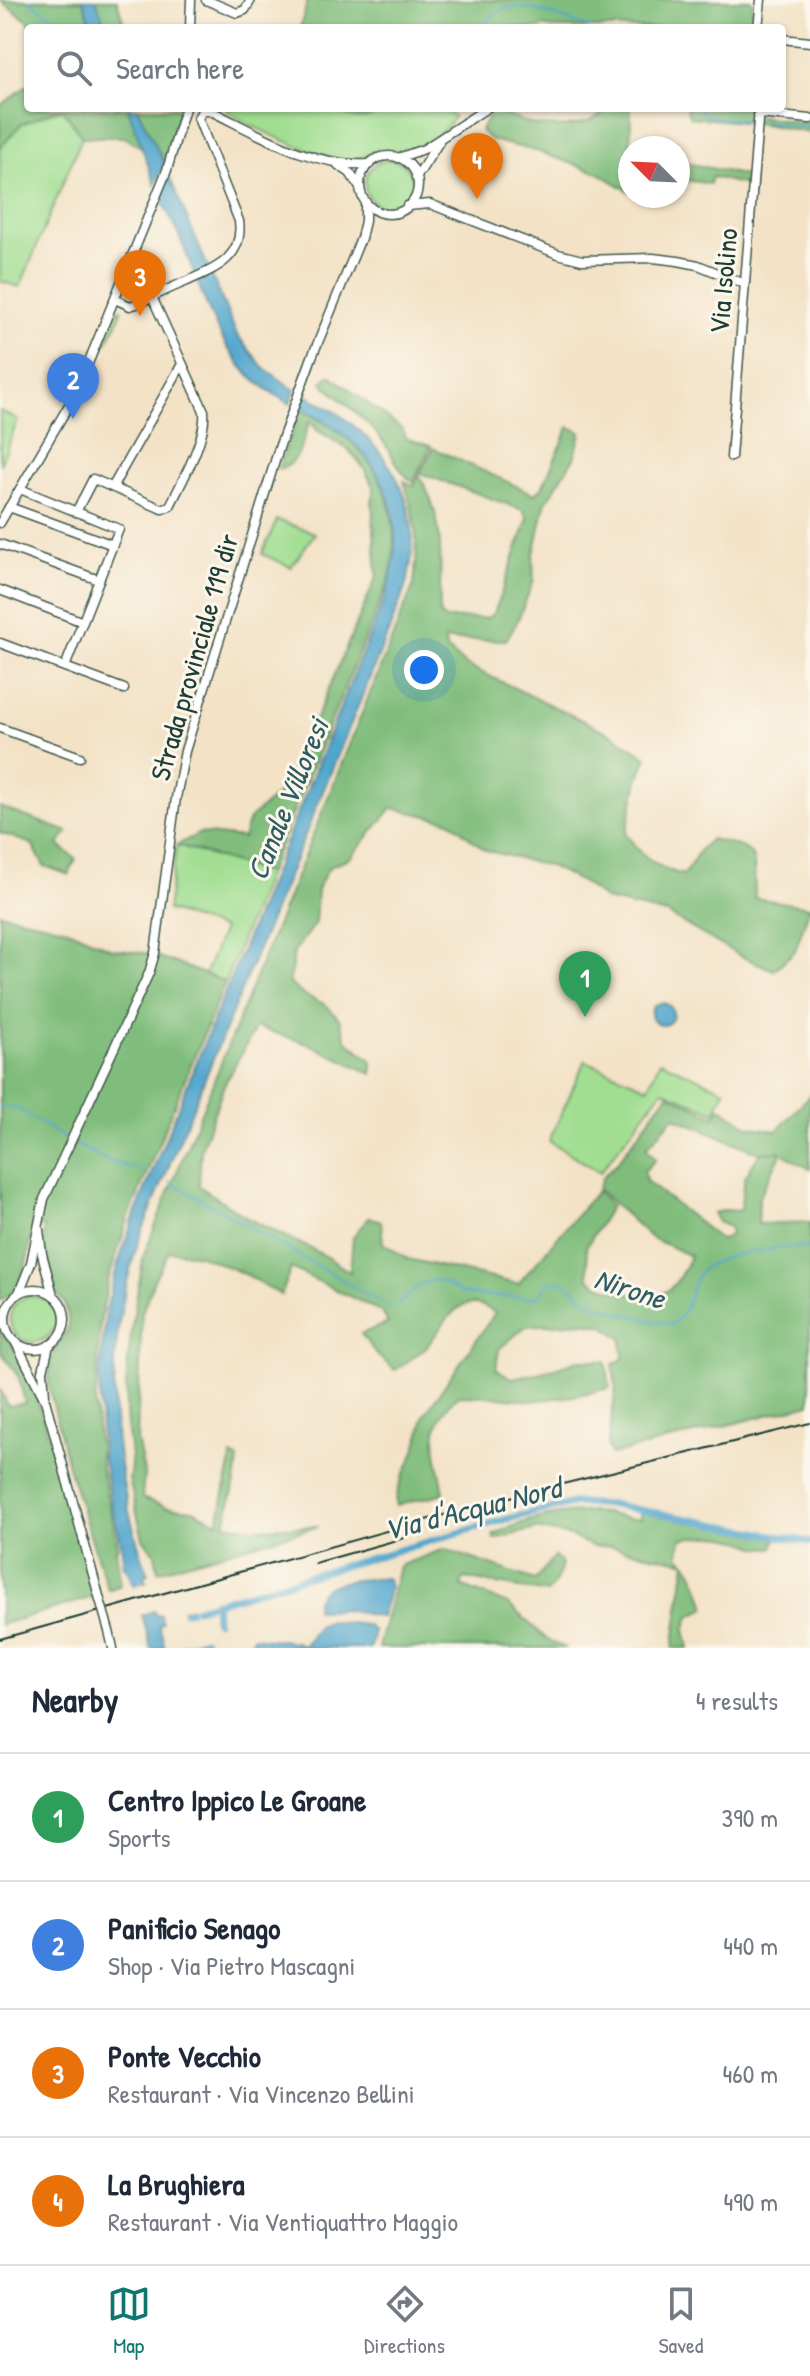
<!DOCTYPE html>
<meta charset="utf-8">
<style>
body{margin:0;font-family:"Patrick Hand",sans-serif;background:#f2f2f3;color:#1f2937}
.compass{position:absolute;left:618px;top:136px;width:72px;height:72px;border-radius:50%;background:#fff;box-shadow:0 2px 6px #0004;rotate:294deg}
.you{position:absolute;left:424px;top:670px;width:28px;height:28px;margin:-20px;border:6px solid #fff;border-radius:50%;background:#1a73e8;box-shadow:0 0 0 12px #1a73e833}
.badge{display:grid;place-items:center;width:52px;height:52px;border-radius:50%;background:#0f766e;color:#fff;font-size:26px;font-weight:700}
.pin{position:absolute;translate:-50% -66px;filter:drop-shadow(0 2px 4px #0008)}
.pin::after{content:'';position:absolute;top:42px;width:28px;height:24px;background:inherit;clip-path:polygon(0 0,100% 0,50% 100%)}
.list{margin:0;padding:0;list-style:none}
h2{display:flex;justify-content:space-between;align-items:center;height:104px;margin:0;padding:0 32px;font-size:34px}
h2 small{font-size:26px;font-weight:400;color:#747a83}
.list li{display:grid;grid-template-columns:52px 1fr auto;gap:24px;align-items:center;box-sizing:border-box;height:128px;padding:0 32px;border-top:2px solid #e0e1e3}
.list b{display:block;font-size:30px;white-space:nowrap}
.list p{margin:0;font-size:26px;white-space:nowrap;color:#747a83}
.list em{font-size:26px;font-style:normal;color:#747a83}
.icon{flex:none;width:44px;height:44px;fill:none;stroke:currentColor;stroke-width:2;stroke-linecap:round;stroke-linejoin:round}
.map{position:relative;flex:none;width:810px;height:1648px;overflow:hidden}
.search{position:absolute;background:#fff;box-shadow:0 2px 6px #0004;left:24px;right:24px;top:24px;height:88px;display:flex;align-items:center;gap:20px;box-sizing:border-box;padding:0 28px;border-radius:8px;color:#747a83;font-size:30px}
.sheet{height:616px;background:#fff}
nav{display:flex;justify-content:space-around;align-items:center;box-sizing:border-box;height:112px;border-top:2px solid #e0e1e3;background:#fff;font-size:22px;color:#747a83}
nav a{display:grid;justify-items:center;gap:4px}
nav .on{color:#0f766e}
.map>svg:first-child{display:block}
.green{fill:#a1de92;stroke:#608e63;stroke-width:2}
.forest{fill:#80bd7c;stroke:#507d58;stroke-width:2;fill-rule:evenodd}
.water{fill:#51a6cd;stroke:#387280;stroke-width:2}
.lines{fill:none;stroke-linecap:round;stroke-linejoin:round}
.stream{stroke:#51a6cd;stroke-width:2}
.canal{stroke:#51a6cd;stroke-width:7}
.minor-casing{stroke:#3f564a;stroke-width:11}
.minor{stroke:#fff;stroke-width:8}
.rail{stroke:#1f3d34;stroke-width:2}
.minor-bridge-casing{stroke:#3f564a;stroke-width:11;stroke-linecap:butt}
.minor-bridge{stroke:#fff;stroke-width:8}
.labels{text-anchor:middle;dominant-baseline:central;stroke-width:6;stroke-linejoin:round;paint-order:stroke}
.street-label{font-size:28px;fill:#1f3d34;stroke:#fbf7ec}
.water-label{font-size:30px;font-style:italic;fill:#2e5c62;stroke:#fbf7ec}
</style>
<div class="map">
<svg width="810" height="1648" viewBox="0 0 810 1648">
<rect width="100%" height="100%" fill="#fbf7ec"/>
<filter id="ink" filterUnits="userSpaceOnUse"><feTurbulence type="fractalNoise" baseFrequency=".0125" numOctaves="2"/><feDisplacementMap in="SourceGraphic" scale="16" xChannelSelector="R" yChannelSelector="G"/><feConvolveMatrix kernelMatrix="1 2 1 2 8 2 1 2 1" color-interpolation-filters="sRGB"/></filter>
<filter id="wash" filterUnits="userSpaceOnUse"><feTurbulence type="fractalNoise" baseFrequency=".006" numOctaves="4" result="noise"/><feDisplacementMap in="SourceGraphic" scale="32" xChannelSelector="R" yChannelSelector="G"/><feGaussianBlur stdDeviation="1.8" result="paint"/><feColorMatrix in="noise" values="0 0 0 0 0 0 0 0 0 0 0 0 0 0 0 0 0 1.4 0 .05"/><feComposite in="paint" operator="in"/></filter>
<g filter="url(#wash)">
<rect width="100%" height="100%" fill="#f3e2c6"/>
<g class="green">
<path d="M62 108 82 137 20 287 0 281V148L21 124Z"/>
<path d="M225 108H332L350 117 374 115 380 108H442L454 117C445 132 421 150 403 152 395 153 387 148 379 150 365 153 361 163 344 161 324 159 237 123 225 108Z"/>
<circle cx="389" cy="184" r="24"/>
<path d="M121 309C122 320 100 351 94 365L98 370 90 383 87 379 114 312Z"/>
<path d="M0 411 18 420 0 465Z"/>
<path d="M277 520 315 533 291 567 262 554Z"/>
<path d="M177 845 268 873 225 982 205 974 223 929 167 910Z"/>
<path d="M585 1061 648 1087 660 1061 725 1090 715 1112 663 1090 600 1172 549 1141Z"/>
<circle cx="33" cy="1319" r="23"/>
</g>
<g class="forest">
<path d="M0 0H117L125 28H30L29 22Z"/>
<path d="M308 0H752V28H551L543 26 541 28H300Z"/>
<path d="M28 85V108H180L164 161 124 137H82L62 108 21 124 0 148V106Z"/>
<path d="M332 108H380C366 126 349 118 332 108Z"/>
<path d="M606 108H631L630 192 599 173 536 151 491 140 480 130 493 110C508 115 526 125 542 126 561 128 596 126 606 108Z"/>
<path d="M686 108H752L753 115 810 123V133L764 124 690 117Z"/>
<path d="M678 161 747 176 749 186 712 177 710 184 678 179Z"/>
<path d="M330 375 402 429 405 438 431 446 413 482C397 471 392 451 379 436 363 416 340 401 322 382Z"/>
<path d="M300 409C316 418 334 426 348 439 389 473 403 533 388 583L268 873 177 845 200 833 243 838 249 819 278 794 299 758 377 576 372 502 374 488 364 468 349 450 317 430 310 421C303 438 300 467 278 469Z"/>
<path d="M569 427 581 432 575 456 545 504 533 559 534 580 517 622 506 640H445L446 648 464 664 611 734 647 757 639 776 626 833C640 856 658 869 684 875L701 848 711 839C762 851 753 849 755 898L810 907 795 951 774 970 742 957 667 914 606 900 583 883 552 867 485 850 450 821 392 808 351 857 329 867 317 889 315 923 294 952 289 983 302 994 326 1005 340 1020 346 1040 372 1061V1074L309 1044 256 1027 224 1085 201 1149 199 1186 249 1219 322 1254 350 1272 353 1237 369 1217 381 1221 383 1243 408 1259 518 1284 597 1191 611 1206 586 1247 589 1278C602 1288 613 1290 629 1294 666 1301 676 1289 690 1256L650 1237 598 1189 603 1176 616 1164 668 1094 715 1116 720 1107 748 1126 777 1131 810 1095V1169L778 1151 780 1156 759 1197 758 1224 810 1222V1404L611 1455 608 1447 616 1388 613 1364 623 1359 622 1339 604 1326 583 1322 526 1326 499 1349 496 1369 512 1378 542 1372 579 1360 606 1361 610 1388 574 1396 531 1401 492 1396 458 1395C423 1428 437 1451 444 1493L396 1506C396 1482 410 1467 417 1445 421 1435 421 1425 425 1414L495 1313C458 1286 446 1325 426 1347 417 1356 405 1363 395 1370L378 1356 361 1334 388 1323 382 1312 291 1268 281 1295 247 1275 200 1255 169 1251 154 1280 142 1312 137 1440 144 1473 142 1498 166 1507 193 1510 218 1522 232 1456 238 1459 236 1478 225 1524 253 1528 319 1526 158 1571 155 1553 143 1539 129 1479C135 1457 126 1433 126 1410 125 1359 135 1305 144 1254L414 584C419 542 417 521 404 481L414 486 419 475C448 525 439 561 440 614L445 619 488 618 495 611 528 518 523 510 420 473 433 448 534 494 542 488ZM674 1117 757 1152H776L760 1153 745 1177 740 1211 726 1210 713 1213 718 1222 729 1227 731 1234 721 1240 646 1181 644 1171 656 1159 646 1148Z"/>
<path d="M0 807 68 832 58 845 76 859 69 875 44 866 32 844 0 833Z"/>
<path d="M0 913 68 929 112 949 151 954 225 982 129 1216 108 1280 100 1324 95 1404 101 1468 118 1545 116 1550 121 1585 108 1590 69 1470 48 1383 52 1354 68 1328V1318L65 1304 57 1294 44 1249V1227L33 1226C29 1249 26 1291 0 1300Z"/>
<path d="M0 1332 12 1344 32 1382 96 1588 91 1590 93 1597 0 1625V1389L8 1406 25 1403 19 1378 0 1350Z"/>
<path d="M640 1512 776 1538 773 1548C754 1549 751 1544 735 1539 717 1534 699 1536 681 1539L679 1555C695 1570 700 1587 706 1608L690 1616 685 1630 689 1648H673L686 1562 609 1546 594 1547 570 1536 536 1529 495 1539 493 1535C526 1519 566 1509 603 1513 615 1514 627 1521 640 1518Z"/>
<path d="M444 1549 535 1580 555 1556 562 1565 556 1581 547 1593 464 1578 461 1586 508 1604 549 1641 566 1648H378L399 1566Z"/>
</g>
<g class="water">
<path d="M83 0H96L106 28H92Z"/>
<path d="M128 108H137L164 163 155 185Z"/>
<path d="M169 176 237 335 263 367 295 390 290 404C272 393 254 382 241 366 203 321 192 249 160 199Z"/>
<path d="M303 394C369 425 422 484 411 562 408 584 399 605 391 626L143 1229C101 1343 107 1461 148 1574L144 1575 146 1582 133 1585 127 1569 124 1567 121 1543 113 1513 102 1455 99 1378 106 1311 116 1270 135 1214 384 600C415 513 380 445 298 407Z"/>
<circle cx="662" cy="1014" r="11"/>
<path d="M387 1578 390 1587 381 1617 345 1610H315C312 1578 364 1579 387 1578Z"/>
<path d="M154 1611 156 1616 160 1614 163 1623 159 1624 165 1648H151L142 1615Z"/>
<path d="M329 1621 367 1625 374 1631 370 1648H247L253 1637 296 1642 303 1646 318 1626Z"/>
</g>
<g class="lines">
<g class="stream">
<path d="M30 0C41 12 58 16 71 28"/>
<path d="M477 28C485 22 494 14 503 9 526 0 568 22 591 28"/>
<path d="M111 108H112"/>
<path d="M697 108C709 122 739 119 757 121"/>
<path d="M763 121 810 128"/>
<path d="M0 1106 17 1108 69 1141"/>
<path d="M75 1144 111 1162 146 1171"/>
<path d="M169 1181 391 1308C407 1303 413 1283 433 1280 443 1279 452 1289 462 1293 475 1297 515 1296 532 1298L539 1296 548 1282C574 1277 573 1295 592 1303 613 1311 650 1322 672 1324 689 1312 689 1291 698 1275 713 1251 784 1247 810 1247"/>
</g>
<g class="canal">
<path d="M215 1602 216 1621"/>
<path d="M197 1608 507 1519 575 1503 614 1505 810 1542"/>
<path d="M185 1611 190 1610"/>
<path d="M180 1648 204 1640"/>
</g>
</g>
</g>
<g filter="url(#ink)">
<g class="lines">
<g class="minor-casing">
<g id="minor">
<path d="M206 0 237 13 245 10 251 0"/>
<path d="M190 28 191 0"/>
<path d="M758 28 761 0"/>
<path d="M782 39 810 42"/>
<path d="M758 114 810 119"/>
<circle cx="389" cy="185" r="29"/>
<path d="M398 158 424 149 487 108"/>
<path d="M338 165 350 173 360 188"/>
<path d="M416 178 439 142"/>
<path d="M407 206 430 204 558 254 582 260 653 258 678 261 698 265 745 284"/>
<path d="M115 299 130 306 139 303C154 296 170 288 185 282 214 269 244 259 239 221L198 118 202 111H211C260 135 314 168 370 164"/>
<path d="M731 457 759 108"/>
<path d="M113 486 182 364"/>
<path d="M20 489 119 529 65 667"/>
<path d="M9 507 113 545"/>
<path d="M76 512 93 479 162 509 170 506C182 481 207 438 204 411L152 297"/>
<path d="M0 523 76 393 167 170 185 108"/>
<path d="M0 544 99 580"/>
<path d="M0 590 83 622"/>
<path d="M0 643 124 689"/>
<path d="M0 728 80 757"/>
<path d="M39 1230 42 1254 53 1295"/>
<circle cx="35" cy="1319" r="30"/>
<path d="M19 1293 31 1263 44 1199 149 973 155 953 176 798 185 751 280 445 312 357 361 238 365 221V201"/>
<path d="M16 1343 45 1400 97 1589"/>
<path d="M45 1395 43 1371 49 1345"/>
<path d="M109 1631 113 1648"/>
</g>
</g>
<use href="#minor" class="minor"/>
<g class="rail">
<path d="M315 1563 404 1538"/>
<path d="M0 1639 490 1502 810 1423"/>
</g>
<g class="minor-bridge-casing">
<path id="minor-bridge" d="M97 1589 109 1631"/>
</g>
<use href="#minor-bridge" class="minor-bridge"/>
</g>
</g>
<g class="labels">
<g class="street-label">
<text transform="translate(723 281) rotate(-85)">Via Isolino</text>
<text transform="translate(194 657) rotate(-74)">Strada provinciale 119 dir</text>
</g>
<g class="water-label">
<text transform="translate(287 799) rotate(-68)">Canale Villoresi</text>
<text transform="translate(630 1288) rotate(18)">Nirone</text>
<text transform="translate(472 1508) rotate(-14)">Via d'Acqua Nord</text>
</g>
</g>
</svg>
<svg class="compass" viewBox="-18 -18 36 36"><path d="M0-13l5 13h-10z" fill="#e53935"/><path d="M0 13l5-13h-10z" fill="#747a83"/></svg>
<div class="you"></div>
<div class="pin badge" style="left:585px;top:1017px;background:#2e9e5b">1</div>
<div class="pin badge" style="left:73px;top:419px;background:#3f7fe0">2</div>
<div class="pin badge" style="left:140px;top:316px;background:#e8710a">3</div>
<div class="pin badge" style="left:477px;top:199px;background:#e8710a">4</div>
<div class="search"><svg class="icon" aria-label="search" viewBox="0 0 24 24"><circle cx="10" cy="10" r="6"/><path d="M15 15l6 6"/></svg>Search here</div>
</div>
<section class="sheet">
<h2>Nearby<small>4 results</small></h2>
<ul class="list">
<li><span class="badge" style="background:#2e9e5b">1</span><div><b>Centro Ippico Le Groane</b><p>Sports</p></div><em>390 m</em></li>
<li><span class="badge" style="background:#3f7fe0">2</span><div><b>Panificio Senago</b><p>Shop · Via Pietro Mascagni</p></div><em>440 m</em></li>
<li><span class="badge" style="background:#e8710a">3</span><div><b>Ponte Vecchio</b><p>Restaurant · Via Vincenzo Bellini</p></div><em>460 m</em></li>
<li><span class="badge" style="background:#e8710a">4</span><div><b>La Brughiera</b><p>Restaurant · Via Ventiquattro Maggio</p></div><em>490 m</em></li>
</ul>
</section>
<nav>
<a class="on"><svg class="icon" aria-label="map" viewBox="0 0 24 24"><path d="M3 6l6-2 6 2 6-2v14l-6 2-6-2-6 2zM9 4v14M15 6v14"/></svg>Map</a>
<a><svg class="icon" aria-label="directions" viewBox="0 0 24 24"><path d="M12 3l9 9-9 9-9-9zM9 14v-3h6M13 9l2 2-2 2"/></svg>Directions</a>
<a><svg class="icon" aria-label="saved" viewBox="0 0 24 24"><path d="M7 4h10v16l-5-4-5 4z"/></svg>Saved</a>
</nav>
